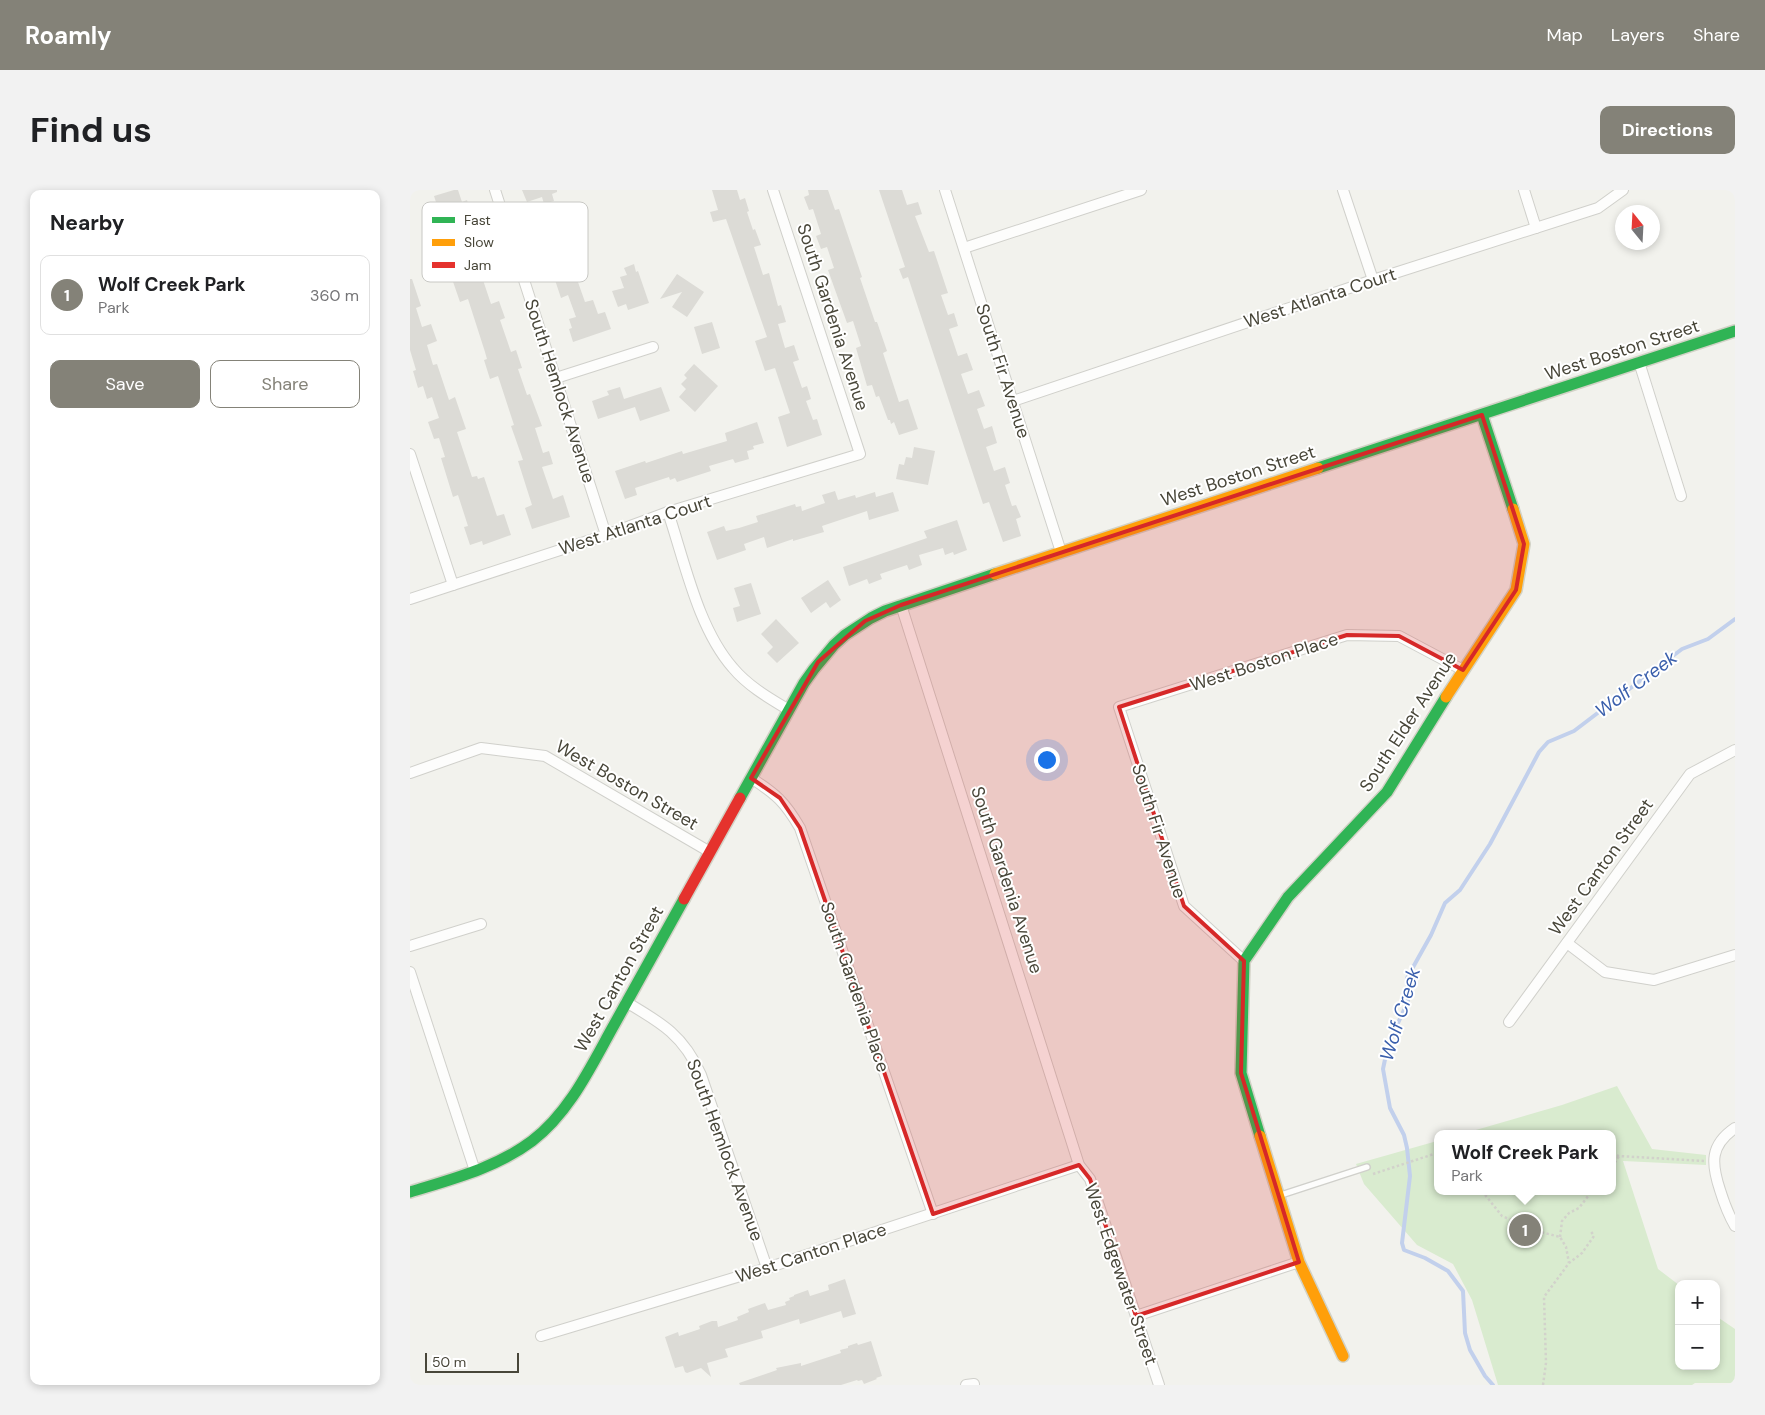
<!DOCTYPE html>
<meta charset="utf-8">
<style>
body{margin:0;font-family:"DM Sans",sans-serif;background:#f2f2f2;color:#202124}
.controls{position:absolute;right:15px;bottom:15px;display:grid;overflow:hidden;border-radius:10px;box-shadow:0 2px 8px #0003}
.controls button{width:45px;height:45px;display:grid;place-items:center;padding:0;border:0;border-bottom:1px solid #e0e0e0;background:#fff;color:#202124;font:25px sans-serif}
.compass{position:absolute;left:1205px;top:15px;width:45px;height:45px;border-radius:50%;background:#fff;box-shadow:0 2px 8px #0003;rotate:342deg}
.scale{position:absolute;left:15px;bottom:12px;width:94px;box-sizing:border-box;padding-left:5px;border:2px solid #484639;border-top:0;font-size:14px;line-height:18px;white-space:nowrap;color:#484639;-webkit-text-stroke:4px #fff;paint-order:stroke}
.you{position:absolute;left:636px;top:569px;width:18px;height:18px;margin:-12px;border:4px solid #fff;border-radius:50%;background:#1a73e8;box-shadow:0 0 0 8px #1a73e833}
.badge{display:grid;place-items:center;width:32px;height:32px;border-radius:50%;background:#848278;color:#fff;font-size:16px;font-weight:700}
.pin{position:absolute;translate:-50% -50%;border:2px solid #fff;box-shadow:0 1px 5px #0006}
.popup{position:absolute;left:1024px;top:940px;width:182px;height:65px;box-sizing:border-box;display:grid;place-content:center;border-radius:10px;background:#fff;filter:drop-shadow(0 1px 4px #0005);font-size:16px;white-space:nowrap;color:#757577}
.popup b{font-size:19px;color:#202124}
.popup::after{content:'';position:absolute;left:50%;top:100%;margin-left:-10px;border:10px solid transparent;border-top-color:#fff}
.list{margin:0;padding:0;list-style:none}
h2{display:flex;justify-content:space-between;align-items:center;height:65px;margin:0;padding:0 20px;font-size:21px}
h2 small{font-size:16px;font-weight:400;color:#757577}
.list li{display:grid;grid-template-columns:32px 1fr auto;gap:15px;align-items:center;box-sizing:border-box;height:80px;margin:0 10px 10px;padding:0 10px;border:1px solid #e0e0e0;border-radius:10px}
.list b{display:block;font-size:19px;white-space:nowrap}
.list p{margin:0;font-size:16px;white-space:nowrap;color:#757577}
.list em{font-size:16px;font-style:normal;color:#757577}
.actions{display:flex;gap:10px;padding:15px 20px}
.actions a{flex:1;padding:11px 0;border:1px solid #848278;border-radius:10px;text-align:center;font-size:18px;color:#848278}
.actions .main{background:#848278;color:#fff}
.map{position:relative;flex:none;width:1325px;height:1195px;overflow:hidden;border-radius:10px}
header{display:flex;align-items:center;gap:30px;box-sizing:border-box;height:70px;padding:0 25px;background:#848278;color:#fff}
header strong{font-size:24px}
nav{display:flex;gap:28px;margin-inline-start:auto;font-size:18px}
.intro{display:flex;align-items:center;justify-content:space-between;box-sizing:border-box;height:120px;padding:0 30px}
h1{margin:0;font-size:35px}
.button{padding:12px 22px;border-radius:10px;background:#848278;color:#fff;font-size:18px;font-weight:700}
main{display:flex;gap:30px;padding:0 30px}
aside{flex:1;background:#fff;border-radius:10px;box-shadow:0 2px 8px #0003}
.map>svg:first-child{display:block}
.green{fill:#d9ebcf}
.lines{fill:none;stroke-linecap:round;stroke-linejoin:round}
.stream{stroke:#c2d0ec;stroke-width:4}
.building{fill:#dcdbd6}
.lane-casing{stroke:#d0d0cb;stroke-width:8}
.street-casing{stroke:#d0d0cb;stroke-width:12}
.fast-casing{stroke:#d2d2c6;stroke-width:14}
.slow-casing{stroke:#d2d2c6;stroke-width:14}
.jam-casing{stroke:#d2d2c6;stroke-width:14}
.path{stroke:#d2d2cb;stroke-width:2.5;stroke-dasharray:2.5 2.5;stroke-linecap:butt}
.lane{stroke:#fdfdfc;stroke-width:5}
.street{stroke:#fdfdfc;stroke-width:10}
.fast{stroke:#30b455;stroke-width:11}
.slow{stroke:#ff9f0a;stroke-width:11}
.jam{stroke:#e5322d;stroke-width:11}
.marked{fill:#d62828;fill-opacity:0.2;stroke:#d62828;stroke-width:4;stroke-linejoin:round}
.labels{text-anchor:middle;dominant-baseline:central;stroke-width:4;stroke-linejoin:round;paint-order:stroke}
.street-label{font-size:18px;fill:#484639;stroke:#fff}
.water-label{font-size:19px;font-style:italic;fill:#3a5fac;stroke:#fff}
.key{fill:#fff;stroke:#c8c8c4;stroke-width:1}
.key-label{font-size:14px;fill:#484639}
</style>
<header>
<strong>Roamly</strong>
<nav><a>Map</a><a>Layers</a><a>Share</a></nav>
</header>
<div class="intro"><h1>Find us</h1><a class="button">Directions</a></div>
<main>
<aside>
<h2>Nearby<small></small></h2>
<ul class="list">
<li><span class="badge">1</span><div><b>Wolf Creek Park</b><p>Park</p></div><em>360 m</em></li>
</ul>
<div class="actions"><a class="main">Save</a><a>Share</a></div>
</aside>
<div class="map">
<svg width="1325" height="1195" viewBox="0 0 1325 1195">
<rect width="100%" height="100%" fill="#f2f2ed"/>
<path class="green" d="M1207 896 1242 959 1296 965V975L1213 971 1248 1079 1269 1095V1176H1306V1126L1325 1139V1193H1285L1282 1195H1088L1062 1110 1043 1074 1007 1055 954 994 946 974 1027 951 1028 1001H1202V944H1052L1152 915Z"/>
<g class="lines">
<path class="stream" d="M1083 1195 1075 1186 1060 1160 1055 1143 1053 1101 1038 1081 1015 1068 994 1060 992 1053 1000 986 997 958 994 945 980 918 973 879 978 855 998 811 997 788 1021 745 1035 713 1050 700 1080 654 1129 562 1138 552 1164 541 1272 459 1298 449 1325 429"/>
</g>
<g class="building">
<path d="M44 0H48L52 12 57 10 69 50 65 51 73 72 77 71 82 87 73 90 81 114 89 111 95 128 90 130 101 162 106 160 112 178 108 179 117 205 120 204 132 236 125 238 133 263 139 261 143 274 132 277 143 309 153 305 160 327 122 339 115 318 122 315 108 271 113 270 101 236 104 235 88 186 80 189 74 170 77 169 75 162 58 109 50 112 40 83 54 78 39 35 34 37 24 6Z"/>
<path d="M112 0H147V2L142 4 144 11 134 14 132 7 117 12Z"/>
<path d="M302 0H327L330 10 335 8 339 21 337 22 343 40 345 39 351 55 344 57 353 85 359 83 368 116 371 115 376 132 368 134 375 158 384 155 389 170 383 172 392 198 397 196 401 209 396 211 403 230 407 229 412 245 377 257 368 227 380 223 365 178 355 181 345 151 357 147 316 29 303 32 300 22 308 20Z"/>
<path d="M398 0H418L425 20 429 19 452 87 450 88 465 132H467L477 161 473 163 489 212 498 209 508 239 489 245 484 232 481 234 480 230H478L469 206 466 207 462 195 457 196 446 158 451 156 443 131 437 133 424 97 418 80 424 78 417 57 411 59 406 46 411 44 403 19 399 20 394 7 399 5Z"/>
<path d="M469 0H492L497 15 508 12 512 24 505 26 519 62 524 61 538 103 531 105 538 125 544 123 548 136 539 139 548 166 557 163 563 180 551 184 558 204 569 200 575 216 567 219 574 239 582 236 587 253 576 257 584 281 595 277 600 293 595 295 602 316 606 315 611 327 606 329 611 346 593 352 579 312 573 314 498 87 493 89 489 79 495 77Z"/>
<path d="M146 23 149 31 151 30 155 40 150 41 175 112 183 110 188 124 195 122 201 139 163 152 159 139 162 138 159 129 166 127 158 105 151 108 145 90 143 91 128 48 129 47 124 30Z"/>
<path d="M224 74 226 82 228 81 239 113 218 120 216 114 208 117 202 101 214 98 210 87 217 85 214 78Z"/>
<path d="M267 84 294 102 277 127 262 117 272 102 250 109Z"/>
<path d="M0 89H2L11 116 6 118 12 137 21 134 27 151 17 155 23 175 27 174 39 210 45 207 56 239 47 242 62 287 67 286 68 289 74 287 87 326 94 324 101 345 73 355 72 351 60 355 54 337 58 336 48 305 43 307 31 268 35 267 29 248 24 249 18 232 29 228 22 207 17 209 13 196 8 198 3 181 6 180 0 160Z"/>
<path d="M302 132 310 158 292 164 284 137Z"/>
<path d="M284 174 308 196 285 222 269 207 276 199 271 194 277 188 274 185Z"/>
<path d="M210 197 214 209 251 197 260 221 230 231 225 217 188 229 182 211 199 205 197 201Z"/>
<path d="M347 232 354 253 343 256 344 259 337 261 339 269 325 273 323 269 299 276 301 281 267 292 265 288 260 290 259 287 225 298 227 305 215 309 205 281 235 271 236 273 272 261 273 264 317 251 315 243Z"/>
<path d="M504 257 525 261 518 295 486 289 489 274 494 275 496 267 502 268Z"/>
<path d="M425 301 428 310 445 305 446 308 465 302 466 307 483 302 489 321 459 330 457 321 412 336 414 342 383 351V349L357 358 354 347 334 354 336 360 307 370 297 342 314 336 316 341 329 338 348 332 346 326 385 314 386 317 391 316 392 321 415 313 412 305Z"/>
<path d="M547 330 557 360 544 365 543 362 535 365 533 358 509 365 512 375 499 380 497 375 470 384 472 389 459 394 457 389 439 396 433 377 517 348 514 341Z"/>
<path d="M418 390 431 410 420 418 416 412 401 423 391 408Z"/>
<path d="M341 393 351 424 327 432 323 418 330 416 324 398Z"/>
<path d="M366 429 389 453 367 473 357 463 363 457 351 444Z"/>
<path d="M435 1089 446 1124 433 1128 431 1121 390 1134 389 1129 351 1141 353 1148 315 1159 318 1167 297 1173 301 1187 291 1178 277 1183 275 1182 273 1176 265 1178 255 1147 268 1142 269 1146 290 1139 289 1136 302 1131H307L308 1137 328 1130 327 1127 339 1122 338 1119 355 1113 358 1120 376 1115 375 1112 380 1110 379 1108 384 1106V1105L398 1100 400 1106 419 1100 418 1095Z"/>
<path d="M461 1151 472 1186 466 1188 467 1189 454 1194 452 1190 448 1191 447 1190 431 1195H330L329 1193 367 1180 366 1178 391 1173V1176L431 1163 430 1160 438 1158V1156L447 1153 448 1155Z"/>
</g>
<g class="lines">
<g class="lane-casing">
<path id="lane" d="M871 1005 957 977"/>
</g>
<g class="street-casing">
<g id="street">
<path d="M85 0 196 345"/>
<path d="M535 0 651 362"/>
<path d="M933 0 963 90"/>
<path d="M1114 0 1126 38"/>
<path d="M554 58 731 0"/>
<path d="M1229 172 1271 306"/>
<path d="M146 188 243 157"/>
<path d="M603 211 963 90 1188 18 1213 0"/>
<path d="M0 264 43 395"/>
<path d="M258 322C275 373 288 438 323 478 338 496 359 508 379 520"/>
<path d="M0 409 196 345 258 322 450 264 363 0"/>
<path d="M491 415 669 975 680 989 749 1195"/>
<path d="M0 583 71 558 135 566 300 662"/>
<path d="M341 588C366 604 375 612 390 638L523 1024"/>
<path d="M1157 753 1195 782 1244 790 1325 765"/>
<path d="M0 756 71 734"/>
<path d="M834 771 774 716 709 517 937 445 989 446 1053 480"/>
<path d="M0 782 65 981"/>
<path d="M216 812C252 833 274 846 291 885L357 1078"/>
<path d="M1099 832 1280 584 1325 560"/>
<path d="M1325 938C1300 955 1301 973 1310 1000 1314 1013 1318 1024 1325 1036"/>
<path d="M726 1126 889 1072"/>
<path d="M131 1146 357 1078 669 975"/>
<path d="M556 1195 564 1194"/>
</g>
</g>
<g class="fast-casing">
<g id="fast">
<path d="M1072 225 1103 319"/>
<path d="M908 278 1325 141"/>
<path d="M330 608 394 493 404 479 424 455 435 445 461 428 475 421 585 384"/>
<path d="M850 946 831 883 834 771 878 707 977 602 1036 507"/>
<path d="M0 1002C42 989 86 978 122 951 160 922 181 876 204 835 227 793 251 751 274 709"/>
</g>
</g>
<g class="slow-casing">
<g id="slow">
<path d="M585 384 908 278"/>
<path d="M1036 507 1106 400 1114 354 1103 319"/>
<path d="M850 946 889 1072 933 1166"/>
</g>
</g>
<g class="jam-casing">
<path id="jam" d="M274 709 330 608"/>
</g>
<g class="path">
<path d="M1153 944H1170"/>
<path d="M1202 964 1209 966 1294 971"/>
<path d="M1202 977 1209 966"/>
<path d="M963 984 1024 964 1028 967"/>
<path d="M1072 1001 1092 1026 1123 1040 1150 1047 1156 1057 1159 1073"/>
<path d="M1150 1047 1152 1031 1159 1023 1169 1018 1182 1001"/>
<path d="M1133 1195 1136 1173 1134 1107 1159 1073 1172 1063 1184 1046 1180 1040"/>
</g>
<use href="#lane" class="lane"/>
<use href="#street" class="street"/>
<use href="#fast" class="fast"/>
<use href="#slow" class="slow"/>
<use href="#jam" class="jam"/>
</g>
<path class="marked" d="M1072 225 1114 354 1106 400 1053 480 989 446 937 445 709 517 774 716 834 771 831 883 889 1072 726 1126 680 989 669 975 523 1024 390 638 370 608 341 588 408 472 455 431 491 415Z"/>
<g class="labels">
<g class="street-label">
<text transform="translate(910 108) rotate(-18)">West Atlanta Court</text>
<text transform="translate(423 127) rotate(72)">South Gardenia Avenue</text>
<text transform="translate(1212 160) rotate(-18)">West Boston Street</text>
<text transform="translate(593 181) rotate(72)">South Fir Avenue</text>
<text transform="translate(150 201) rotate(72)">South Hemlock Avenue</text>
<text transform="translate(828 286) rotate(-18)">West Boston Street</text>
<text transform="translate(225 335) rotate(-18)">West Atlanta Court</text>
<text transform="translate(854 472) rotate(-18)">West Boston Place</text>
<text transform="translate(998 532) rotate(-57)">South Elder Avenue</text>
<text transform="translate(217 595) rotate(30)">West Boston Street</text>
<text transform="translate(749 641) rotate(72)">South Fir Avenue</text>
<text transform="translate(1191 677) rotate(-54)">West Canton Street</text>
<text transform="translate(597 690) rotate(72)">South Gardenia Avenue</text>
<text transform="translate(209 789) rotate(-61)">West Canton Street</text>
<text transform="translate(445 797) rotate(71)">South Gardenia Place</text>
<text transform="translate(315 960) rotate(70)">South Hemlock Avenue</text>
<text transform="translate(401 1063) rotate(-18)">West Canton Place</text>
<text transform="translate(711 1084) rotate(71)">West Edgewater Street</text>
</g>
<g class="water-label">
<text transform="translate(1226 494) rotate(-37)">Wolf Creek</text>
<text transform="translate(990 824) rotate(-73)">Wolf Creek</text>
</g>
</g>
<rect x="12" y="12" width="166" height="80" rx="8" class="key"/>
<rect x="22" y="27" width="23" height="6" fill="#30b455"/>
<rect x="22" y="49" width="23" height="7" fill="#ff9f0a"/>
<rect x="22" y="72" width="23" height="6" fill="#e5322d"/>
<g class="key-label">
<text x="54" y="35">Fast</text>
<text x="54" y="57">Slow</text>
<text x="54" y="80">Jam</text>
</g>
</svg>
<div class="controls">
<button>+</button>
<button>−</button>
</div>
<svg class="compass" viewBox="-18 -18 36 36"><path d="M0-13l5 13h-10z" fill="#e53935"/><path d="M0 13l5-13h-10z" fill="#757577"/></svg>
<div class="scale">50 m</div>
<div class="you"></div>
<div class="pin badge" style="left:1115px;top:1040px">1</div>
<div class="popup"><b>Wolf Creek Park</b>Park</div>
</div>
</main>
